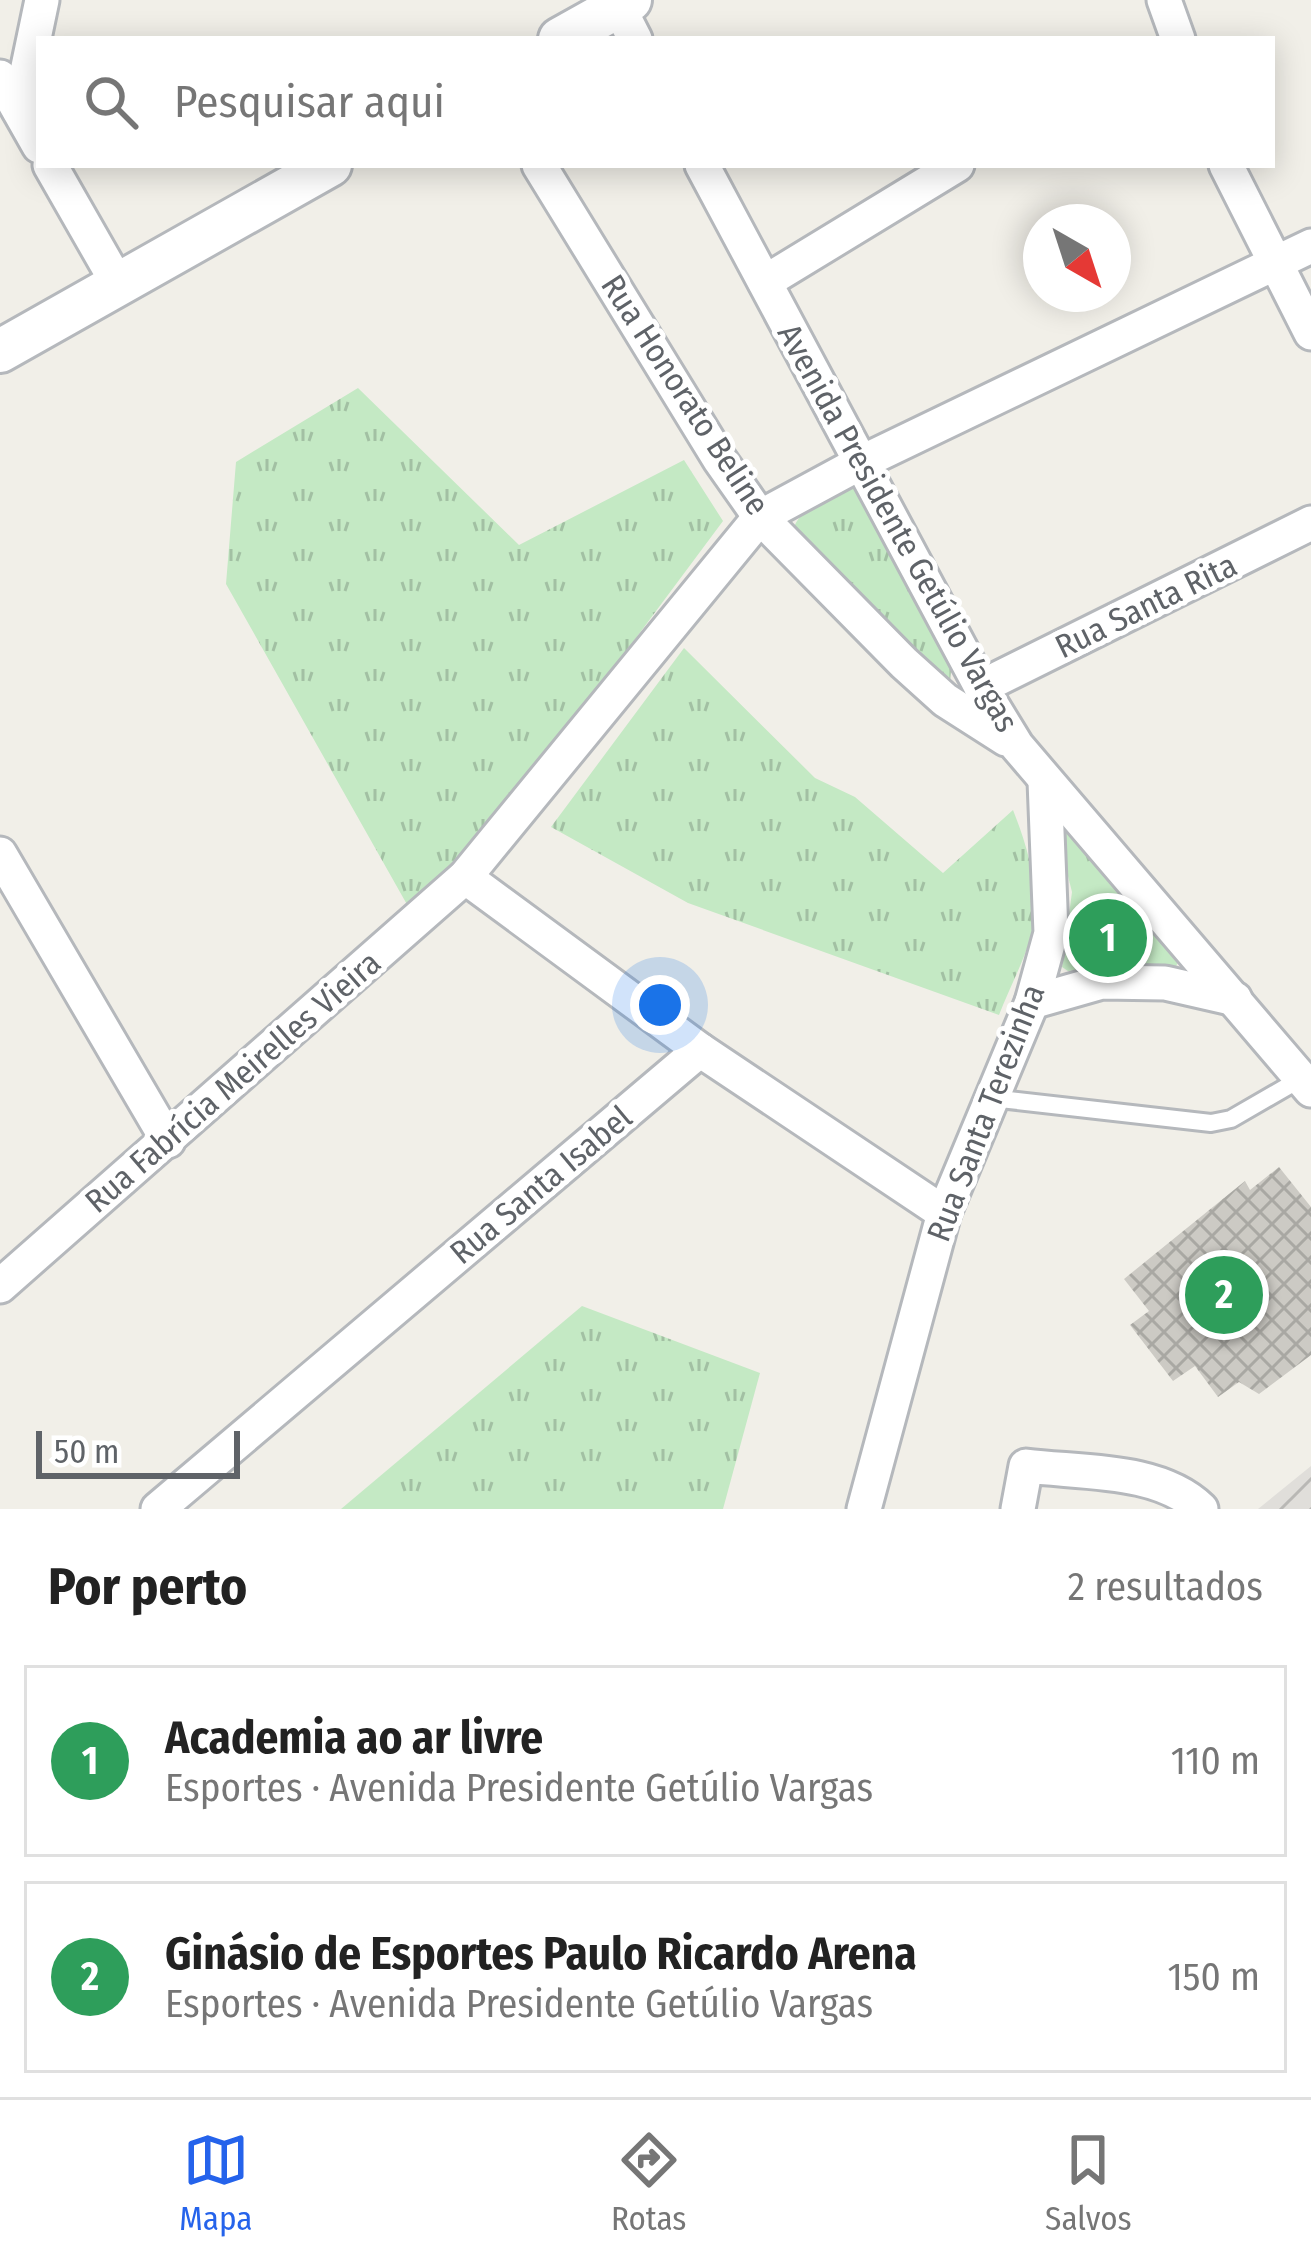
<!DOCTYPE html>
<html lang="pt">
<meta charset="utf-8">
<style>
body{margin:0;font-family:"Fira Sans Condensed",sans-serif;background:#f6f6f6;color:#222}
.compass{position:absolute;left:1023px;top:204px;width:108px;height:108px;border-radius:50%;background:#fff;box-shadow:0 6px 30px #0003;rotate:141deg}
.scale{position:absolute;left:36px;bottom:30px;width:204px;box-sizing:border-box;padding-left:12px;border:6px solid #5f6368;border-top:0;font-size:33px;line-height:42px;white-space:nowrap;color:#5f6368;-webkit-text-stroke:9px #fff;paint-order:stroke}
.you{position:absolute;left:660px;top:1005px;width:42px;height:42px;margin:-30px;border:9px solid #fff;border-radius:50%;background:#1a73e8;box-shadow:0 0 0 18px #1a73e833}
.badge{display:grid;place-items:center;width:78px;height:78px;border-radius:50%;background:#2563eb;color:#fff;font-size:39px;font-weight:700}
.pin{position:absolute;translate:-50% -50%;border:6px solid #fff;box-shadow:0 3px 12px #0006}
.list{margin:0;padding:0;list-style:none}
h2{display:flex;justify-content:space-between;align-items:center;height:156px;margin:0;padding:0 48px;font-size:51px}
h2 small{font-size:39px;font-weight:400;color:#767676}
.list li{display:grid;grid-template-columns:78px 1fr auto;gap:36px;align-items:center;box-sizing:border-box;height:192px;margin:0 24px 24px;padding:0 24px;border:3px solid #e0e0e0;border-radius:0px}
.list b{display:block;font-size:45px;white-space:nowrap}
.list p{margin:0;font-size:39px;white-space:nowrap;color:#767676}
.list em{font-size:39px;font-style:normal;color:#767676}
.icon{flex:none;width:66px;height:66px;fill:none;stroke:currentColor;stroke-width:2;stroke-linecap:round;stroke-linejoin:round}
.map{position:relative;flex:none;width:1311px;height:1509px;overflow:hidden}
.search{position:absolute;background:#fff;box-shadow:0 6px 30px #0003;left:36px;right:36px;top:36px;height:132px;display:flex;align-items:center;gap:30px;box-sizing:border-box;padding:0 42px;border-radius:0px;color:#767676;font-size:45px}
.sheet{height:588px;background:#fff}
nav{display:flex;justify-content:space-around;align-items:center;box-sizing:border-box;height:168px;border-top:3px solid #e0e0e0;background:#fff;font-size:33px;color:#767676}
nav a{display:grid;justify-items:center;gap:6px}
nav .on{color:#2563eb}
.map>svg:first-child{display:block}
.industrial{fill:url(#industrial-furrows)}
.grass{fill:url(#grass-tufts)}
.building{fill:url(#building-cross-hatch)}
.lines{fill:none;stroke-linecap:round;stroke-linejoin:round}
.service-casing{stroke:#b5b8bc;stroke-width:22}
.minor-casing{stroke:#b5b8bc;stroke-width:39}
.tertiary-casing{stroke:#b5b8bc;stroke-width:48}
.service{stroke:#fff;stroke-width:16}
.minor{stroke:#fff;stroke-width:33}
.tertiary{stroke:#fff;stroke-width:42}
.labels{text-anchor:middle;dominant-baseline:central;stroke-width:10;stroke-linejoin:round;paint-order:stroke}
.street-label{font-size:33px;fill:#5f6368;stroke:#fff}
</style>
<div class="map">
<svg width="1311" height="1509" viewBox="0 0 1311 1509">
<defs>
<pattern id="industrial-furrows" width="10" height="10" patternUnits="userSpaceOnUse" patternTransform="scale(3)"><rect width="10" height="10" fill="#e0deda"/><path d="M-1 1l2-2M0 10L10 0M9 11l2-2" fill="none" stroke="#b9b8b5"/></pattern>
<pattern id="grass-tufts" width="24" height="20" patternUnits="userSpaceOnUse" patternTransform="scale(3)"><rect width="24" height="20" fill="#c4e9c4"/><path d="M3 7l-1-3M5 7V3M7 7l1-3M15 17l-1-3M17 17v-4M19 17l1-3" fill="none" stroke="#a2c0a3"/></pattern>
<pattern id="building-cross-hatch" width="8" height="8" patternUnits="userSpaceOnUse" patternTransform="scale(3)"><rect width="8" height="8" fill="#cccac4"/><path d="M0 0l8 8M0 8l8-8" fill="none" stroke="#a9a8a3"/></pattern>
</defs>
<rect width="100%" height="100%" fill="#f1efe8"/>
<path class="industrial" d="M1311 1466V1509H1258Z"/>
<g class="grass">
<path d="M358 388 519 545 684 460 723 521 493 830 409 908 226 584 236 462Z"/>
<path d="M851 483 951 670 950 682H945L792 533C798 507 830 496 851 483Z"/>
<path d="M684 648 815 778 855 797 943 873 1013 810C1026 843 1040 887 1034 924 1028 954 1010 986 999 1015L688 903 551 827Z"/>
<path d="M1062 824 1178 961 1175 970 1124 965 1068 971 1062 967 1072 892 1057 832Z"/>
<path d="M582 1306 760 1373 723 1509H341Z"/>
</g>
<path class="building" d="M1279 1167 1311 1207V1355L1259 1394 1239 1382 1218 1397 1195 1366 1173 1381 1130 1325 1149 1311 1124 1279 1245 1181 1250 1190Z"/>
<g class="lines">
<g class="service-casing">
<path id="service" d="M991 1098 1211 1123 1231 1119 1302 1078"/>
</g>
<g class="minor-casing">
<g id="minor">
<path d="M615 0 635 39"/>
<path d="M1164 0 1178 39"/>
<path d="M0 77 39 146"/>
<path d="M19 110 42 0"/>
<path d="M50 165 118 284"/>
<path d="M539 165 720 460 760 517 904 663 945 700 1006 739"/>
<path d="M702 165 981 687 1017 746 1311 1090"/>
<path d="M1226 165 1311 333"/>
<path d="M765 282 957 165"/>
<path d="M981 687 1311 523"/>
<path d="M0 854 168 1141"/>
<path d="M465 877 700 1050"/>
<path d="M1032 1002 1102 982 1165 983 1235 999"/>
<path d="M0 1286 465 877 760 517 860 463 1311 246"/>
<path d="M158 1509 700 1050 944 1213"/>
<path d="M864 1509 944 1213 1032 1002 1051 933 1045 781"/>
<path d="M1018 1509 1026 1466C1081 1473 1159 1468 1201 1509"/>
</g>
</g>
<g class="tertiary-casing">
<g id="tertiary">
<path d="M560 39 630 0"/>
<path d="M0 351 330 165"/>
</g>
</g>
<use href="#service" class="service"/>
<use href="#minor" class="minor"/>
<use href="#tertiary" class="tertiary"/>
</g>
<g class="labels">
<g class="street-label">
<text transform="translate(685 395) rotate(57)">Rua Honorato Beline</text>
<text transform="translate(898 528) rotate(61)">Avenida Presidente Getúlio Vargas</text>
<text transform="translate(1146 606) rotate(-26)">Rua Santa Rita</text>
<text transform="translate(233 1082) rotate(-41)">Rua Fabrícia Meirelles Vieira</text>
<text transform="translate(986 1113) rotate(-69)">Rua Santa Terezinha</text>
<text transform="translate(541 1185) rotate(-40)">Rua Santa Isabel</text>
</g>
</g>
</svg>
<svg class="compass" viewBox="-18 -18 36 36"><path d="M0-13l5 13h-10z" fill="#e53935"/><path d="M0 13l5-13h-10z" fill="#767676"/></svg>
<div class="scale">50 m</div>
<div class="you"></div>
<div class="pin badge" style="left:1108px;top:938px;background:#2e9e5b">1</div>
<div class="pin badge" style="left:1224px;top:1295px;background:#2e9e5b">2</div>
<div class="search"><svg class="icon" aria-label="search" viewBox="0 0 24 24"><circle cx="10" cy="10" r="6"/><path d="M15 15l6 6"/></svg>Pesquisar aqui</div>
</div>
<section class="sheet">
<h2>Por perto<small>2 resultados</small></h2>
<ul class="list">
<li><span class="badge" style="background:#2e9e5b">1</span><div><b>Academia ao ar livre</b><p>Esportes · Avenida Presidente Getúlio Vargas</p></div><em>110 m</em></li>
<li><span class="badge" style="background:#2e9e5b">2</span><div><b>Ginásio de Esportes Paulo Ricardo Arena</b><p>Esportes · Avenida Presidente Getúlio Vargas</p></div><em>150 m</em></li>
</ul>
</section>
<nav>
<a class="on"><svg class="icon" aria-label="map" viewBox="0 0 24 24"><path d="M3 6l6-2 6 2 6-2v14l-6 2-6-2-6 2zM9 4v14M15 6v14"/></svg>Mapa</a>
<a><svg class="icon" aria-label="directions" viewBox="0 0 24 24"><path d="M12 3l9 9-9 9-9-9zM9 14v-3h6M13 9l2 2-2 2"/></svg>Rotas</a>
<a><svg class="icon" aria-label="saved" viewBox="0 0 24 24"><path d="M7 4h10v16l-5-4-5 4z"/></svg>Salvos</a>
</nav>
